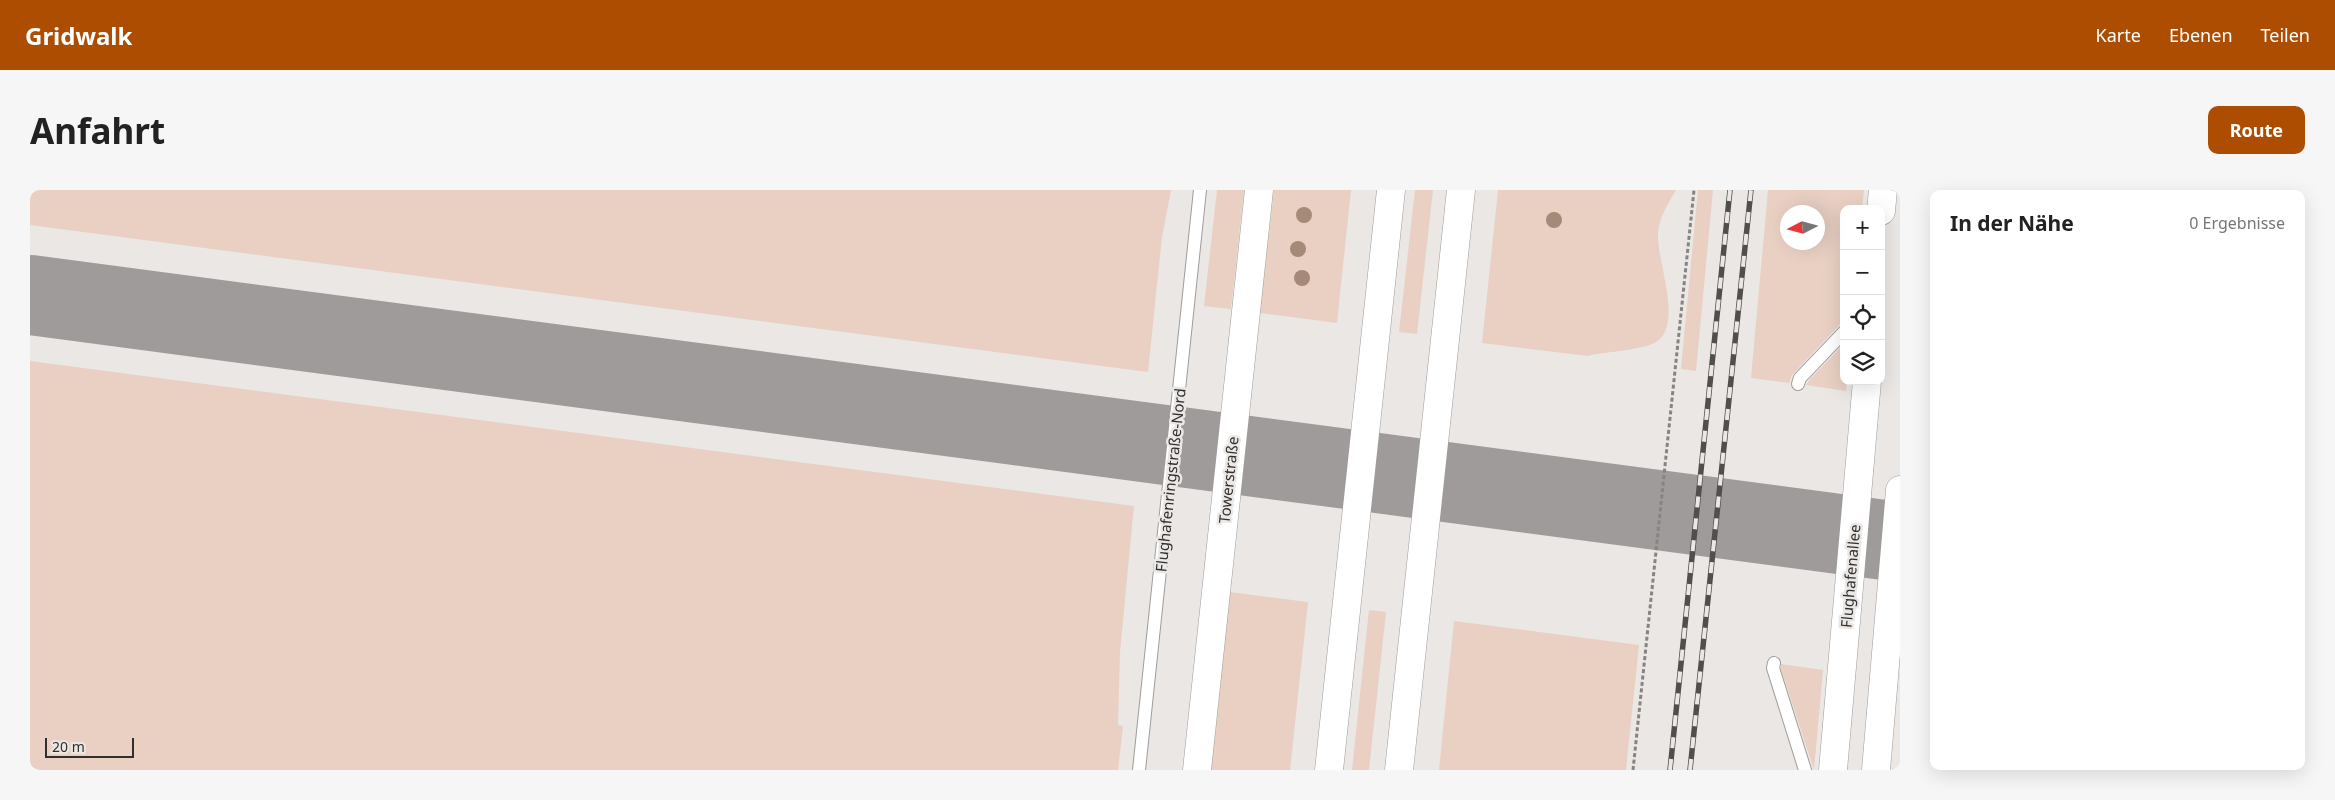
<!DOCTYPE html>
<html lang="de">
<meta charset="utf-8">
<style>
body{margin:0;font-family:"Noto Sans",sans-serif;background:#f6f6f6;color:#222}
.controls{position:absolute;right:15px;top:15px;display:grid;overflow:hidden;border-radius:10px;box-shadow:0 5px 20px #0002}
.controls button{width:45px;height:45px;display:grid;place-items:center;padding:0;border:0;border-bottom:1px solid #e0e0e0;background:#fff;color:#222;font:25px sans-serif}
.compass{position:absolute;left:1750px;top:15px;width:45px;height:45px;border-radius:50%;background:#fff;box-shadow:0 5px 20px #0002;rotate:264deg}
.scale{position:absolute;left:15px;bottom:12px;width:89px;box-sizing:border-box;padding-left:5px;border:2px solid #302f2e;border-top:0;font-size:14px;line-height:18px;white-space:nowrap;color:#302f2e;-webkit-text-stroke:4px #eae7e5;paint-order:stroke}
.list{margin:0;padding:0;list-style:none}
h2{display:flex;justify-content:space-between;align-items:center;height:65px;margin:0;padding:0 20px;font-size:21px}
h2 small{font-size:16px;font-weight:400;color:#767676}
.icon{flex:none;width:28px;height:28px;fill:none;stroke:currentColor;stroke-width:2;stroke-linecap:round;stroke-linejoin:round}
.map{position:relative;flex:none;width:1870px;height:580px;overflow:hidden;border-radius:10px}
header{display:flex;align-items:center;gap:30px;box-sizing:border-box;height:70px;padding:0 25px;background:#ad4d02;color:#fff}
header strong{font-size:24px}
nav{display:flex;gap:28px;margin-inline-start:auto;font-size:18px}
.intro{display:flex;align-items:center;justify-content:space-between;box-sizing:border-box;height:120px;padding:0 30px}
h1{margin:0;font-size:35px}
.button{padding:12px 22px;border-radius:10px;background:#ad4d02;color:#fff;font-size:18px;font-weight:700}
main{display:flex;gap:30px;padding:0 30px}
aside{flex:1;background:#fff;border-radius:10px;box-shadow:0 5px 20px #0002}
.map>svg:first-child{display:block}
.green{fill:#e9d0c3;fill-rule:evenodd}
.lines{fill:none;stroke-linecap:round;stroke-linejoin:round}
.taxiway{stroke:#9e9b9a;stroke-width:80}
.lane-casing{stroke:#9f9c9a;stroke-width:14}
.secondary-casing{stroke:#9f9c9a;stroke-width:29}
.highway-casing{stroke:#9f9c9a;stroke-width:29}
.path{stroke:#868483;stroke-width:3;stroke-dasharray:4 2.5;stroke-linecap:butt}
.lane{stroke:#fff;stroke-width:12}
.secondary{stroke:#fff;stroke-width:28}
.highway{stroke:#fff;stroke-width:28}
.rail-casing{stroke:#514f4e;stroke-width:5.5}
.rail{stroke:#eae7e5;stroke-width:4;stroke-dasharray:11;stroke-linecap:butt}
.tree{fill:#a58a7a}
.labels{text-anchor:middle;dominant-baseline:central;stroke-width:5;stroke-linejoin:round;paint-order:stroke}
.street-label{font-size:15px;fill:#302f2e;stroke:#eae7e5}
</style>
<header>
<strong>Gridwalk</strong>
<nav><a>Karte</a><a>Ebenen</a><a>Teilen</a></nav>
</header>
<div class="intro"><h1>Anfahrt</h1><a class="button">Route</a></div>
<main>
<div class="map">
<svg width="1870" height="580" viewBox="0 0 1870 580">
<rect width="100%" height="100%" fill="#eae7e5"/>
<g class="green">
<path d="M0 0H1141L1132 47 1118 182 0 35Z"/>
<path d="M1187 0H1214L1201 119 1174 116Z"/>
<path d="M1244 0H1321L1307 133 1230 123Z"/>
<path d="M1385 0H1403L1387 144 1369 142Z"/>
<path d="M1468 0H1646C1638 14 1630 25 1628 42 1626 68 1652 130 1629 150 1615 161 1576 161 1558 166L1452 153Z"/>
<path d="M1668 0H1683L1666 181 1651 179Z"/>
<path d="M1738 0H1834L1832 19H1814V130L1762 185 1759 193 1721 188ZM1758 22H1788V52H1758Z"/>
<path d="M1814 154V191H1817L1816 201 1776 195 1780 189Z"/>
<path d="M0 171 1104 316 1090 462 1088 535 1093 536 1088 580H0Z"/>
<path d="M1200 402 1278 412 1260 580H1181Z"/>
<path d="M1339 420 1356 422 1339 580H1322Z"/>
<path d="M1424 431 1609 455 1596 580H1409Z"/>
<path d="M1751 474 1793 480 1784 580 1751 479Z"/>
</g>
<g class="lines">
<path class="taxiway" d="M0 105 1870 352"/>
<g class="lane-casing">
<g id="lane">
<path d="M1768 194 1770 188 1814 142"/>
<path d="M1744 473 1743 478 1775 580"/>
<path d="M1109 580 1170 0"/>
</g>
</g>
<g class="secondary-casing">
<g id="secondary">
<path d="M1851 21 1853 0"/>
<path d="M1167 580 1229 0"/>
<path d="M1803 580 1837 191"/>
<path d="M1846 580 1870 300"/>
</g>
</g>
<g class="highway-casing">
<g id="highway">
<path d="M1299 580 1361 0"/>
<path d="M1369 580 1431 0"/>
</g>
</g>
<path class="path" d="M1603 580 1664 0"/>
<use href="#lane" class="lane"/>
<use href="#secondary" class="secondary"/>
<use href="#highway" class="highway"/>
<g class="rail-casing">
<g id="rail">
<path d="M1640 580 1700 0"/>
<path d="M1660 580 1721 0"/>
</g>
</g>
<use href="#rail" class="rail"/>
</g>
<g class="tree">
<circle cx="1274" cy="25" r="8"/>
<circle cx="1524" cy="30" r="8"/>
<circle cx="1268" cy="59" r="8"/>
<circle cx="1272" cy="88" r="8"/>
</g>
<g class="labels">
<g class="street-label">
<text transform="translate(1140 290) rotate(-84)">Flughafenringstraße-Nord</text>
<text transform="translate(1198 290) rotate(-84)">Towerstraße</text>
<text transform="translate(1820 386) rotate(-85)">Flughafenallee</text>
</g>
</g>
</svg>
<div class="controls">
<button>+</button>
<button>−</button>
<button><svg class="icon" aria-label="locate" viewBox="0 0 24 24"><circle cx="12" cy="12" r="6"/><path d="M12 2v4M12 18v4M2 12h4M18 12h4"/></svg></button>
<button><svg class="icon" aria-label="layers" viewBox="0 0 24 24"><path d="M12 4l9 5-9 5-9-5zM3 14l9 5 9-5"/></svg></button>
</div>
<svg class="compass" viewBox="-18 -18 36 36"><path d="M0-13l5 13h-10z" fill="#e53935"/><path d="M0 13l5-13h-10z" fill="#767676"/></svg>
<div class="scale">20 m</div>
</div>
<aside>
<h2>In der Nähe<small>0 Ergebnisse</small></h2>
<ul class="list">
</ul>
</aside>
</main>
